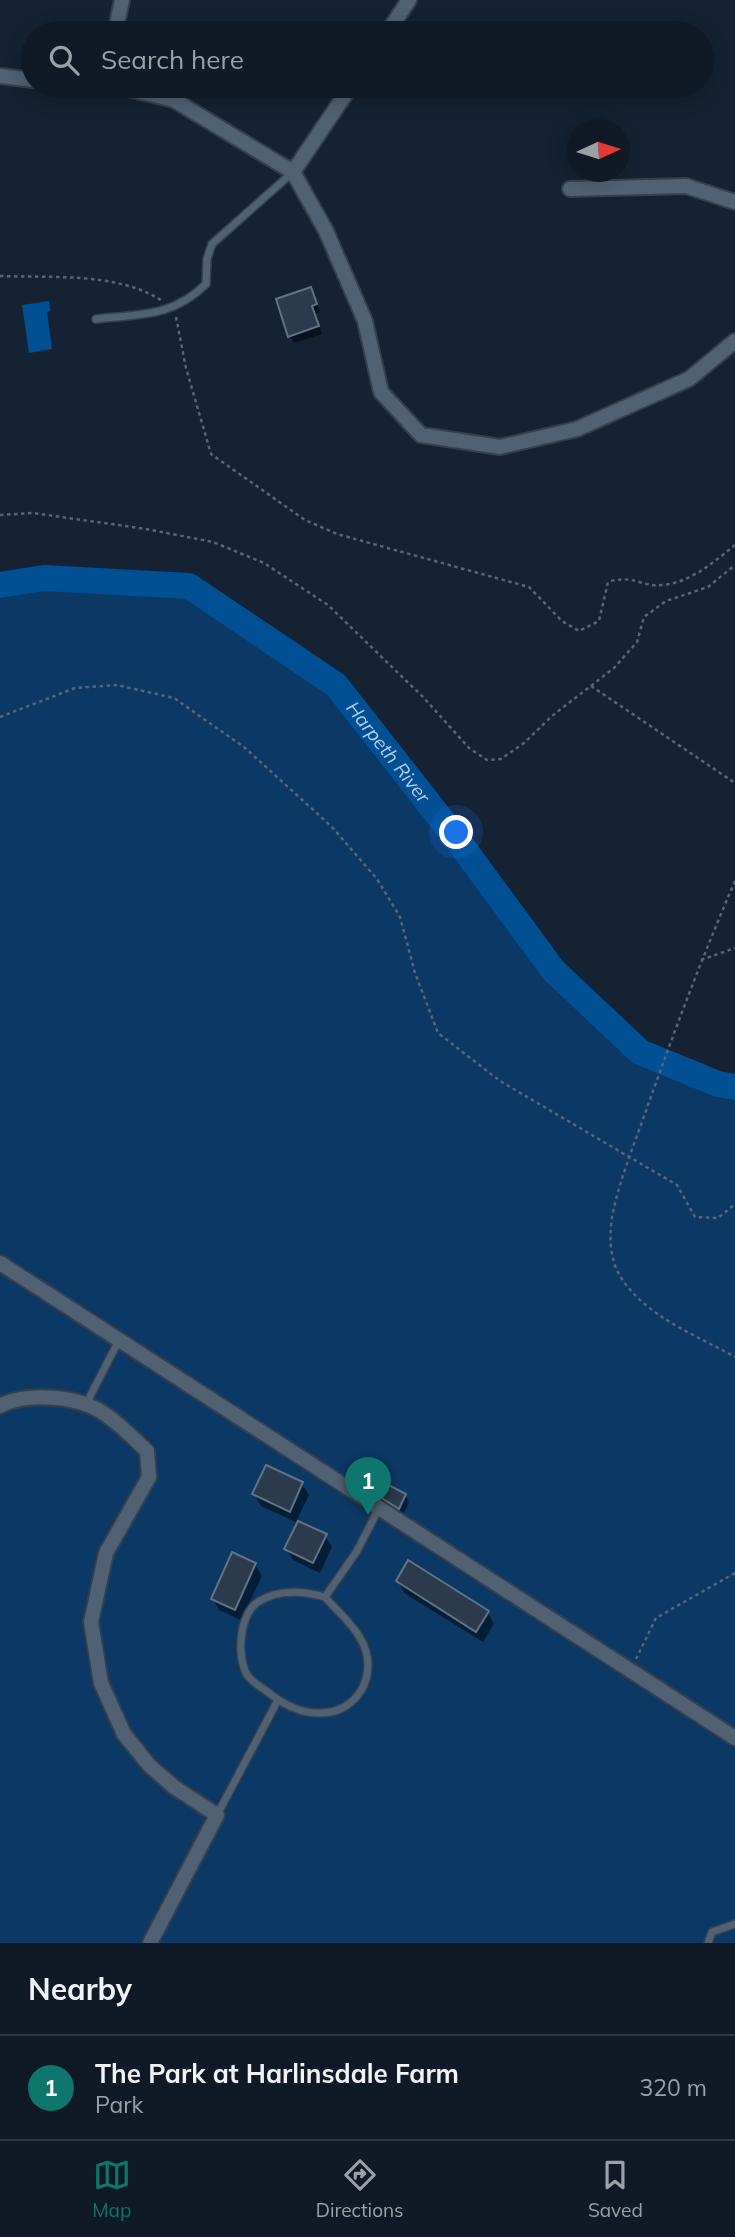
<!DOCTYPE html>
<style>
body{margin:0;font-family:Mulish,sans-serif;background:#18232e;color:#f1f3f6}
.compass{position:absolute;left:567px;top:119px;width:63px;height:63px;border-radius:50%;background:#0f1a26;box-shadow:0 4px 18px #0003;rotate:86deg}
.you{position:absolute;left:457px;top:833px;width:24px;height:24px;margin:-18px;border:5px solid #fff;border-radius:50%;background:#1a73e8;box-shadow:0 0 0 10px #1a73e833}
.badge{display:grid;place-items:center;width:46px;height:46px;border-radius:50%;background:#0f766e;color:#fff;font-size:23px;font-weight:700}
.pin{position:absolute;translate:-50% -58px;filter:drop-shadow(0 2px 4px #0008)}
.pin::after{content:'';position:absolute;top:37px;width:24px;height:21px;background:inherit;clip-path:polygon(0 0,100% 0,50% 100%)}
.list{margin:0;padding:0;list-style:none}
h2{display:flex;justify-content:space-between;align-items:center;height:91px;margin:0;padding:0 28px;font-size:30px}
h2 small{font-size:23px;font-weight:400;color:#9ba1a7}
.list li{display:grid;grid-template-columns:46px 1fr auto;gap:21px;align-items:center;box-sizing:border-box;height:105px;padding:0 28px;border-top:2px solid #2f3843}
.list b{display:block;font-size:26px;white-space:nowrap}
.list p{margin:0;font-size:23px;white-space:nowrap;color:#9ba1a7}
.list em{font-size:23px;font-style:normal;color:#9ba1a7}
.icon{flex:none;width:38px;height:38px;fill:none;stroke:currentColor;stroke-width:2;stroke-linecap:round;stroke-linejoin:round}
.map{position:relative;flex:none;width:735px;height:1943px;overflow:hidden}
.search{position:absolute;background:#0f1a26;box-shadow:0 4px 18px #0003;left:21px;right:21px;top:21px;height:77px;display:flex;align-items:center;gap:18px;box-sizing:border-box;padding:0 24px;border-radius:38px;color:#9ba1a7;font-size:26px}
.sheet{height:196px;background:#0f1a26}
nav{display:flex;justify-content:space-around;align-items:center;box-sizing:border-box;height:98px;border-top:2px solid #2f3843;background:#0f1a26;font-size:19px;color:#9ba1a7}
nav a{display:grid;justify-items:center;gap:4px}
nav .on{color:#0f766e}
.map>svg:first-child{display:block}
.green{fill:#0b3865}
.water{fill:#015093}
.shadow{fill:#0007}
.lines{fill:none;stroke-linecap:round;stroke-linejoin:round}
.river{stroke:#015093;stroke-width:26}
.building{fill:#2b3a4c;stroke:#617386;stroke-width:2}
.lane-casing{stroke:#353f4d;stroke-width:10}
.street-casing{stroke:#353f4d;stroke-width:18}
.path{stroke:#5a6675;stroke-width:2.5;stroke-dasharray:3.5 3.5;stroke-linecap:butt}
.lane{stroke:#506174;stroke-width:7}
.street{stroke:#506174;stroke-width:14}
.labels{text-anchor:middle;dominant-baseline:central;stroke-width:5;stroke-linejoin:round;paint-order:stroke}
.water-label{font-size:19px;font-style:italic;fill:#b0d0f6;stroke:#0a1929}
</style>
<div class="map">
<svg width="735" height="1943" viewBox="0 0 735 1943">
<rect width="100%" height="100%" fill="#142233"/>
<path class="green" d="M44 578 189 586 336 685 459 842 553 970 640 1051 718 1084 735 1087V1943H0V585Z"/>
<path class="water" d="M49 301 50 311 47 312 52 349 29 353 22 305Z"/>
<g class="shadow">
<path d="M311 289 320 312 315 314 322 334 294 343 290 336Z"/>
<path d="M302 1484 309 1495 296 1522 325 1536 332 1547 320 1573 293 1560 286 1548 298 1523 261 1506 254 1494Z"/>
<path d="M371 1490 405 1495 409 1502 403 1515 376 1498Z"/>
<path d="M255 1564 262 1576 241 1620 219 1610 213 1599Z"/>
<path d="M398 1581 488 1613 494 1624 483 1642 404 1593Z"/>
</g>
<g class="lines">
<path class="river" id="s1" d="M0 585 44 578 189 586 336 685 459 842 553 970 640 1052 718 1084 735 1087"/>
</g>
<g class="building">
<path d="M311 287 317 304 312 306 319 326 288 337 276 299Z"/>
<path d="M266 1465 303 1482 290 1512 252 1494Z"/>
<path d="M375 1478 406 1494 399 1509 369 1490Z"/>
<path d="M298 1521 327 1534 313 1563 284 1549Z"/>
<path d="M232 1552 256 1563 235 1610 211 1599Z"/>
<path d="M408 1560 489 1611 476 1632 396 1581Z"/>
</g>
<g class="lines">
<g class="lane-casing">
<g id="lane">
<path d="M96 319C140 314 173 317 206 284L207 259 212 244 293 172"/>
<path d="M85 1406 118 1342"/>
<path d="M325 1597C336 1610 352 1623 360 1638 381 1672 358 1715 318 1713 300 1713 283 1704 269 1693 263 1688 253 1683 248 1676 236 1659 239 1614 258 1602 278 1589 304 1591 325 1597L357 1551 379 1508"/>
<path d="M217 1815 278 1700"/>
<path d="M708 1943 712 1932 735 1924"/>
</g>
</g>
<g class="street-casing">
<g id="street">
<path d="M115 33 122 0"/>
<path d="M387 33 409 0"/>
<path d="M0 76 33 80"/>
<path d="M116 86 174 100 293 172 326 231 365 321 381 392 421 435 500 447 577 429 689 379 735 341"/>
<path d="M293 172 351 86"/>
<path d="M570 189 686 186 735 202"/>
<path d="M0 1263 735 1738"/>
<path d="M0 1406C27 1391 81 1396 106 1415 121 1425 134 1439 147 1451L149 1477 106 1553 91 1622 101 1683 124 1734 149 1765 174 1787 217 1815 150 1943"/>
</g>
</g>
<g class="path">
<path d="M0 276C52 278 116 272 161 300"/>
<path d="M176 317 186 368 211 454 305 520 337 534 529 587 562 621 579 631 599 621 608 582C634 574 640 587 662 585 690 583 714 562 735 545"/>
<path d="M0 515 33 513 146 529 213 542 264 563 328 605 424 698 469 748 487 760 501 759 524 743 552 716 614 668 637 642 644 617 666 601 708 587 735 565"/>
<path d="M591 686 735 783"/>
<path d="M0 717 75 688 117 685 174 698 244 747 332 827 377 879 400 917 415 973 438 1033 500 1081 677 1185 695 1217 718 1218 735 1204"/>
<path d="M735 881C703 955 675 1029 648 1105 636 1140 621 1175 613 1212 609 1231 609 1257 619 1274 642 1315 696 1335 735 1357"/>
<path d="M701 960 735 948"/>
<path d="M636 1659 656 1618 735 1573"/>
</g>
<use href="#lane" class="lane"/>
<use href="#street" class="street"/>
</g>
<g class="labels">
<g class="water-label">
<text stroke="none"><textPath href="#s1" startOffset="452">Harpeth River</textPath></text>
</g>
</g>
</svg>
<svg class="compass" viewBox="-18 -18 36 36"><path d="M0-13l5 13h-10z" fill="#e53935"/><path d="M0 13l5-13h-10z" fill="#9ba1a7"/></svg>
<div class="you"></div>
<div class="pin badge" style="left:368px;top:1515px">1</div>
<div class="search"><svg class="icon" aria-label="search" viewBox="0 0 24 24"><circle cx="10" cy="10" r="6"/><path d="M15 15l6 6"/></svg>Search here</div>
</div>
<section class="sheet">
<h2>Nearby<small></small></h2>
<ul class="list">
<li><span class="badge">1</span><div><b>The Park at Harlinsdale Farm</b><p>Park</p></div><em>320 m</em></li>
</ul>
</section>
<nav>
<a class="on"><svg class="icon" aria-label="map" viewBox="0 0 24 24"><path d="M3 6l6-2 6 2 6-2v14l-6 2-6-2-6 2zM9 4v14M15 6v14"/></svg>Map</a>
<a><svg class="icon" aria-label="directions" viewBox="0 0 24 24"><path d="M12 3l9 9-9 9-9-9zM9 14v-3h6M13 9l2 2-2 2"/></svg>Directions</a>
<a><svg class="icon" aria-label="saved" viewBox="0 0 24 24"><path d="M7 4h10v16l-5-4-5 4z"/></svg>Saved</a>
</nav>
